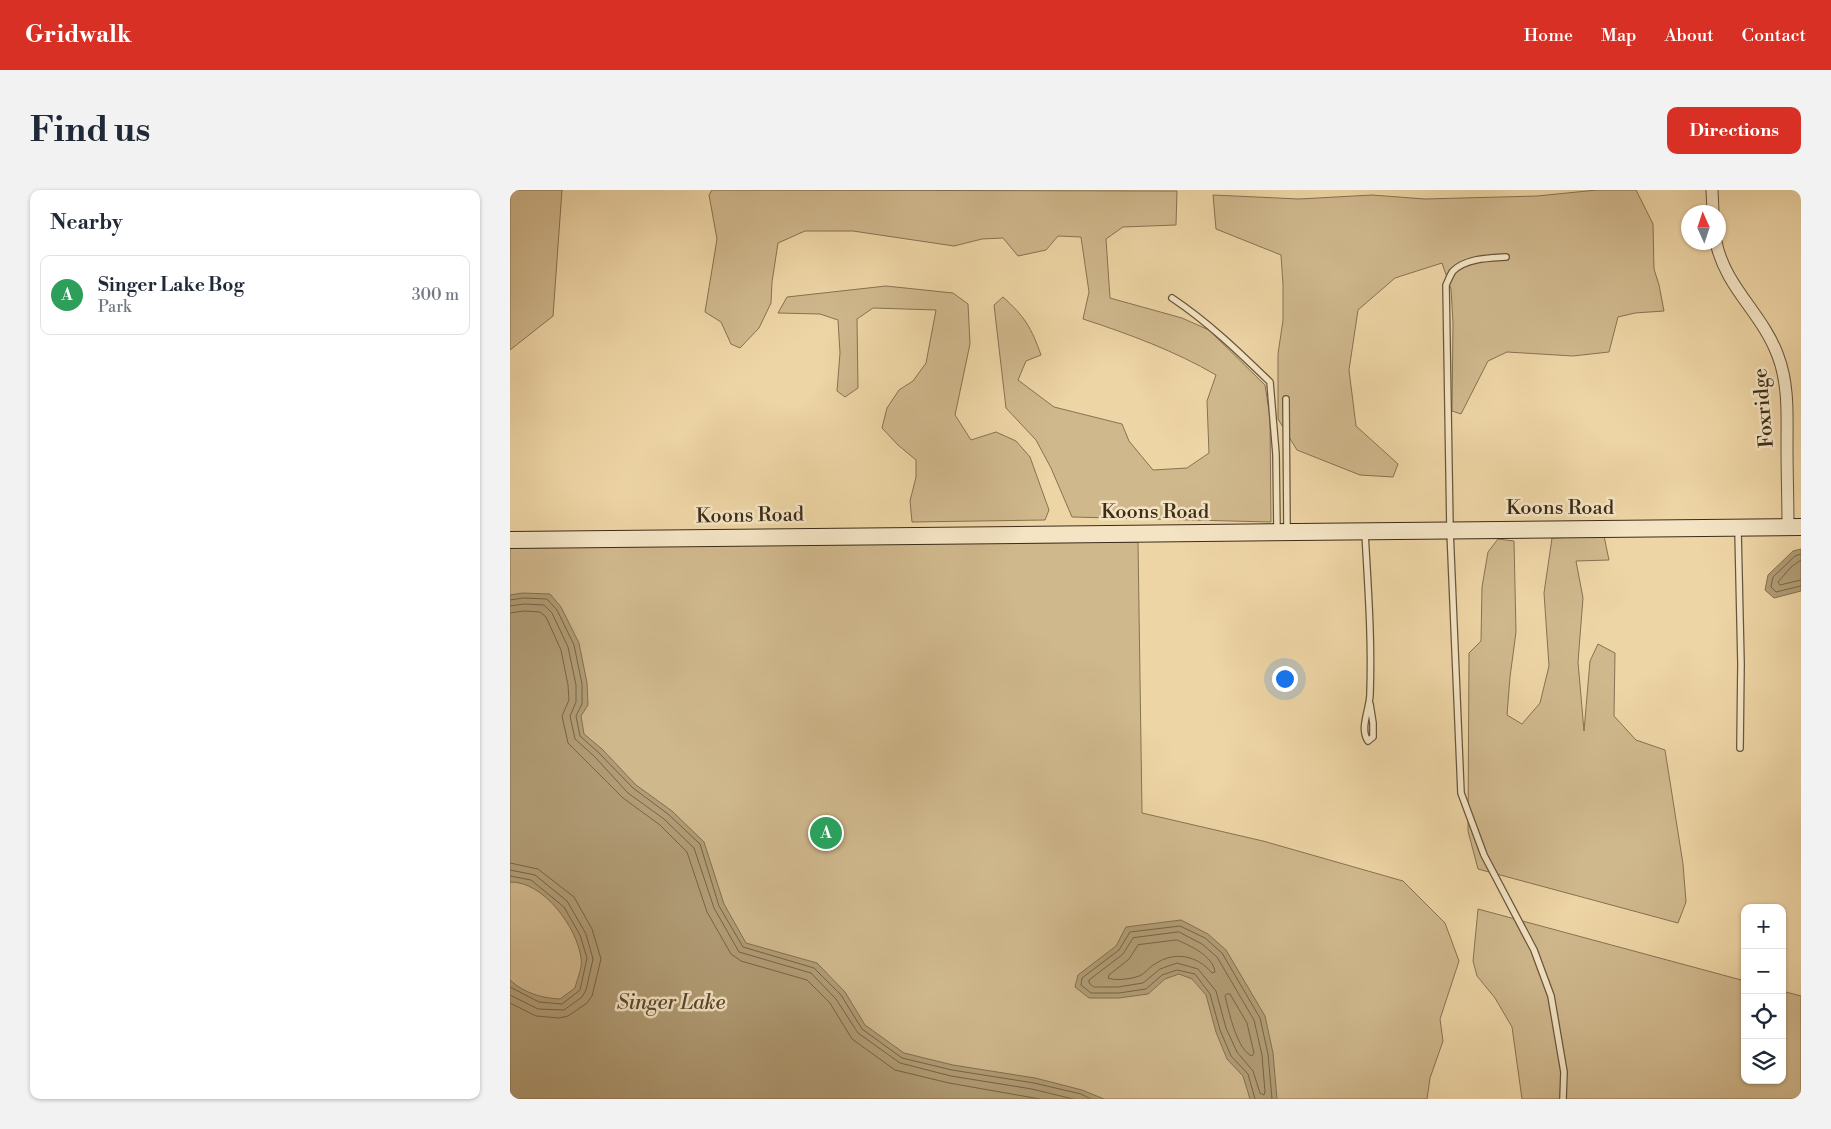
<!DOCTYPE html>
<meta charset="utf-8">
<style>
body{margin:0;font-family:"Libre Bodoni",serif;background:#f2f2f3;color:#1f2937}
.controls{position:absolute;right:15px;bottom:15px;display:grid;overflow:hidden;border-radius:10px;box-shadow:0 1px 4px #0004}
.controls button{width:45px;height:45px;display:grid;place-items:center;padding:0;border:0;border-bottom:1px solid #e0e1e3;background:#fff;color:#1f2937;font:25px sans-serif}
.compass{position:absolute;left:1171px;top:15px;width:45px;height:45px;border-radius:50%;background:#fff;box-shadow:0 1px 4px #0004;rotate:357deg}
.you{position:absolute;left:774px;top:488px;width:18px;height:18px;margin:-12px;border:4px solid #fff;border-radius:50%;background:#1a73e8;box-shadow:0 0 0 8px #1a73e833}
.badge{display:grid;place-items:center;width:32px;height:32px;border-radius:50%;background:#d93025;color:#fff;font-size:16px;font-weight:700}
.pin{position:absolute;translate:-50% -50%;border:2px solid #fff;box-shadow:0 1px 5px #0006}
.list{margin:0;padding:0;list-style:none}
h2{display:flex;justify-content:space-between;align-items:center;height:65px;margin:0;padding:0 20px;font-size:21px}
h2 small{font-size:16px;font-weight:400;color:#747a83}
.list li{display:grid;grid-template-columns:32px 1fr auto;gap:15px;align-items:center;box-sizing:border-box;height:80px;margin:0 10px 10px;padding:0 10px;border:1px solid #e0e1e3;border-radius:10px}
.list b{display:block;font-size:19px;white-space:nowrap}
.list p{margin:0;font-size:16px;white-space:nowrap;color:#747a83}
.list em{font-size:16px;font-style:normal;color:#747a83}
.icon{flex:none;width:28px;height:28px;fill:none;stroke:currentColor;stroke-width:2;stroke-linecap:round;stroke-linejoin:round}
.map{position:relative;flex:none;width:1291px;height:909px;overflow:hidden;border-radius:10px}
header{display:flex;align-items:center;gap:30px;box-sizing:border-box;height:70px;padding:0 25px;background:#d93025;color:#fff}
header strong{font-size:24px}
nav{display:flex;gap:28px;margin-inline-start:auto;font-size:18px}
.intro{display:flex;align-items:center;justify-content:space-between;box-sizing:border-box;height:120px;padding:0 30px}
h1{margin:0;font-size:35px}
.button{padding:12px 22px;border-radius:10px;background:#d93025;color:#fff;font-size:18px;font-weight:700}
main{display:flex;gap:30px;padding:0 30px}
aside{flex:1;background:#fff;border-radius:10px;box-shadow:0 1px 4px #0004}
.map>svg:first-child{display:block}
.green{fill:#d0b88d;stroke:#867252}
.water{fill:#b19c75;stroke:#826f50}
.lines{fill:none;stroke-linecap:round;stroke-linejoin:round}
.shore{stroke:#766446;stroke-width:1}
.lane-casing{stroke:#68563b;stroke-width:8}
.street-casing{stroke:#68563b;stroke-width:13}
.secondary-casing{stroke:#3c2c18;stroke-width:18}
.lane{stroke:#f4e4c4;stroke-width:5.5}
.street{stroke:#f4e4c4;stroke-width:11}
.secondary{stroke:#f4e4c4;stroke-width:16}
.labels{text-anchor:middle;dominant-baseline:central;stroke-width:5;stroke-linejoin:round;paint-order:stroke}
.street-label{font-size:20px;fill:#3c2c18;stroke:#f4e4c4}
.water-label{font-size:21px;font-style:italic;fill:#59482f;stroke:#f4e4c4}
</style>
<header>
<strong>Gridwalk</strong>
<nav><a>Home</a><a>Map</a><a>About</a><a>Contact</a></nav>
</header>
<div class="intro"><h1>Find us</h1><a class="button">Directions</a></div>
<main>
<aside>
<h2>Nearby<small></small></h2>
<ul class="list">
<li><span class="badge" style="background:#2e9e5b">A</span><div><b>Singer Lake Bog</b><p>Park</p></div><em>300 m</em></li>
</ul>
</aside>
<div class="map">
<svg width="1291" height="909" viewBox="0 0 1291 909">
<rect width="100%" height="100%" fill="#eed5a5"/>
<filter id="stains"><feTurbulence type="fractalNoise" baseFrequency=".004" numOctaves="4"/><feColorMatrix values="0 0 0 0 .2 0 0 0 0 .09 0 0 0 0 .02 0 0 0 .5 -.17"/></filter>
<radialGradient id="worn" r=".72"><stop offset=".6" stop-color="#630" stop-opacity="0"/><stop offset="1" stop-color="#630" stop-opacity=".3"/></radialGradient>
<g class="green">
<path d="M0 0H52L43 126 0 160Z"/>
<path d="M202 0 667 1 666 35 613 37 596 49 600 108 672 128 699 140 755 195 760 227 761 332 562 327 541 278 526 250 496 218 484 115 493 107C515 127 521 137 531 165L516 171 508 190 544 217 612 234 619 251 643 280 677 278 699 263 697 211 706 185C665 161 619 144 573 129L579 102 571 47 548 46 536 60 508 66 493 48 472 49 444 56 343 41H295L268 53 262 92 261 113 249 138 230 158 221 154 211 132 195 122 207 49 199 5Z"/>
<path d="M1087 0H1126L1143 34 1144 79 1149 95 1154 121 1125 123 1108 127 1099 162 1063 166 997 162 978 171 951 224 942 221 943 133 941 99 932 73 885 88 848 120 839 180 846 236 888 274 883 287 850 285 787 260 768 229V164L773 130V95L771 65 706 39 703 5 789 9 862 5 915 9 1027 6Z"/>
<path d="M376 96 443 103 458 114 460 154 445 225 461 250 486 242 506 251 520 267 539 320 535 330 402 332 400 311 406 287V270L388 255 372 238 377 218 389 200 403 191 416 173 426 120 363 118 347 129 348 198 335 207 327 201 330 163 328 130 310 124 268 123 277 107Z"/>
<path d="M1094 346 1099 370 1066 371 1073 408 1068 472 1074 541 1080 471 1088 454 1105 463 1104 526 1126 550 1155 560 1173 674 1176 712 1168 733 968 679 958 641 959 463 971 451 972 397 978 362 988 349 1004 351 1006 442 1000 487 997 525 1012 534 1030 513 1039 476 1034 403 1042 348Z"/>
<path d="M628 352 632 623 753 651 893 691 935 733 949 771 930 829 933 851 920 888 917 909H0V357Z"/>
<path d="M968 719 1235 791V890H1272V801L1291 806V909H1012L1002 837 985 808 967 786 963 771Z"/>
</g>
<g class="water">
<path d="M1291 359V401L1264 408 1255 400 1258 385 1283 361Z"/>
<path d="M13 403 40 404 51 417 69 453 77 493 78 515 71 526 74 544 92 559 126 595 162 621 194 652 214 714 236 753 307 773 335 802 355 835 394 863 443 875 525 888 572 900 594 909H0V790C14 803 31 808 50 809L65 798C67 789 73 777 71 768 67 737 33 691 0 692V405Z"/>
<path d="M671 730 698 744 716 760 755 826 763 863 767 909H740L733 886 717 869 706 842 696 805 682 789 669 784 655 789 638 804 609 808H579L565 797 568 785 606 756 616 737Z"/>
</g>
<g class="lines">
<g class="shore">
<path d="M1291 364 1285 366 1263 387 1261 397 1266 402 1291 396"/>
<path d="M1291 370 1281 377 1268 392 1270 395 1291 390"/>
<path d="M0 410 13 408 37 409 47 420 64 455 72 494V514L66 526 70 546 89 563 123 598 158 624 190 654 209 716 233 757 304 778 331 805 352 839 392 868 442 880 524 893 571 904 581 909"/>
<path d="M0 416 14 414 34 415 42 423 58 457 66 495V512L60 526 65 549 85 567 118 603 154 629 184 658 204 718 229 762 301 783 326 809 348 843 390 873 441 886 522 899 563 909"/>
<path d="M0 423 14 421 30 422 36 427 51 460 58 495 59 510 52 526 58 553 113 608 150 635 177 662 197 722 221 764 231 771 297 790 320 813 342 849 385 880 439 893 530 909"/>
<path d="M0 673 28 679 64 707 82 739 91 769 82 806 77 813 58 826 49 828 26 826 0 813"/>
<path d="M0 680 25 685 57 711 76 744 83 769 76 800 72 807 54 820 28 819 0 805"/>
<path d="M0 686 21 690 54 717 70 745 77 768 70 800 52 814 29 812 0 797"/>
<path d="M669 742 692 754 707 767 744 830 752 865 755 902 754 905 750 903 743 881 727 862 716 838 706 801 688 779 667 773 650 779 633 793 608 797H584L579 793V790L613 764 623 748Z"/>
<path d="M667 750C681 756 703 766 705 782L702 783C687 765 664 761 645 774 639 777 635 784 629 786 622 789 605 791 598 788L599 785 619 769 628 755Z"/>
<path d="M717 804H720L737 833 744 863 742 866C727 860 719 822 715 806Z"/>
<path d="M745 909 738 884 721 866 710 840 700 804 685 784 667 780 652 785 636 799 609 803H581L571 795 572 788 609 760 620 742 670 736 695 748 712 763 750 828 758 864 762 909"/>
</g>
<g class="lane-casing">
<g id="lane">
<path d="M996 67C980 68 956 68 943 81 940 85 938 91 936 95L940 340 951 603 974 665 1024 760 1041 806 1054 882 1053 909"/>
<path d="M662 108C698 132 729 162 760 192L766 264 767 340"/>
<path d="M776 209 777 340"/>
<path d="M1228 340 1231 474 1230 558"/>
<path d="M855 343C858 397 862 450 860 504 860 519 849 538 858 551L863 547V533L860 514"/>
</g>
</g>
<g class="street-casing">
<g id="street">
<path d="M1202 0 1203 22"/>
<path d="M1206 52C1215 97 1253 124 1268 166 1279 195 1277 226 1277 257 1277 283 1278 310 1278 337"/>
</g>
</g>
<g class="secondary-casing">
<path id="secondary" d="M0 350 1291 337"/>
</g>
<use href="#lane" class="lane"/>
<use href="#street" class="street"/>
<use href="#secondary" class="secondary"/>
</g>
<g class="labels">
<g class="street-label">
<text transform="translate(1254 218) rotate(-95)">Foxridge</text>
<text x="1050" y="318">Koons Road</text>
<text x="645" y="322">Koons Road</text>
<text transform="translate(240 326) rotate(-1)">Koons Road</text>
</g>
<g class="water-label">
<text x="161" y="813">Singer Lake</text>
</g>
</g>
<rect width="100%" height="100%" filter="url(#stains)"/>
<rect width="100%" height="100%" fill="url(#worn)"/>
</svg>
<div class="controls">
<button>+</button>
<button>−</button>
<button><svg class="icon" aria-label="locate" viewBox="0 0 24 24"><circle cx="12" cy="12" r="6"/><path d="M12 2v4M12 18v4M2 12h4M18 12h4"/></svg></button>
<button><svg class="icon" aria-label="layers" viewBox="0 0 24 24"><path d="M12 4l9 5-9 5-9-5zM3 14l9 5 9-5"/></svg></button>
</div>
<svg class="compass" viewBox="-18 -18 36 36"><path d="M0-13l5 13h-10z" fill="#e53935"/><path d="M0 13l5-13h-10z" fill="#747a83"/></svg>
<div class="you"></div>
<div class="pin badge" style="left:316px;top:643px;background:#2e9e5b">A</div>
</div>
</main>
